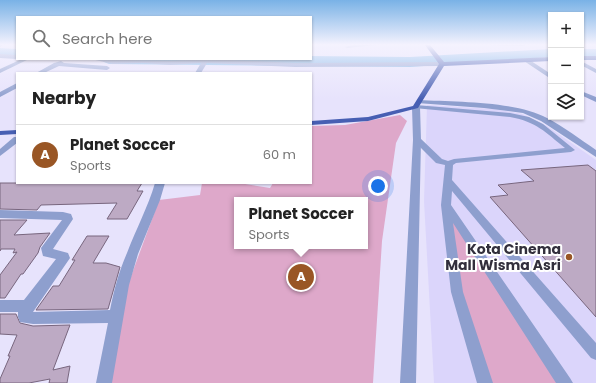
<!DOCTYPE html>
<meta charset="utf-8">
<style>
body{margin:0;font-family:Poppins,sans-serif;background:#f6f6f6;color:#222}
.controls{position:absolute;right:12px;top:12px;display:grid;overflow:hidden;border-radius:0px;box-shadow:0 1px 3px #0004}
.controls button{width:36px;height:36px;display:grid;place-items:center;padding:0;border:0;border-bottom:1px solid #e0e0e0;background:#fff;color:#222;font:20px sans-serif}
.you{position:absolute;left:378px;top:186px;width:14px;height:14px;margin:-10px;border:3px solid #fff;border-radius:50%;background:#1a73e8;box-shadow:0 0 0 6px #1a73e833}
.badge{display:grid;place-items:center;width:26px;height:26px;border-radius:50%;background:#995625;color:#fff;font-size:13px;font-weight:700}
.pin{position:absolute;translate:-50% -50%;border:2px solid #fff;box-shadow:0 1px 4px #0006}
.popup{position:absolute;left:234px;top:197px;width:134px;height:52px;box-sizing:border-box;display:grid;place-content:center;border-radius:0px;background:#fff;filter:drop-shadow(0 1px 3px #0005);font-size:13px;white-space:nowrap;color:#767676}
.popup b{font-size:15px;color:#222}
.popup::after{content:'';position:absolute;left:50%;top:100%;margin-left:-8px;border:8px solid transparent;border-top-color:#fff}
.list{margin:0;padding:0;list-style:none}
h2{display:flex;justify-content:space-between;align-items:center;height:52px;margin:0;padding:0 16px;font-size:17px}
h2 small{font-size:13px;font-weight:400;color:#767676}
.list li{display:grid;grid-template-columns:26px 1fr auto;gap:12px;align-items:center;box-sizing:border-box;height:60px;padding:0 16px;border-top:1px solid #e0e0e0}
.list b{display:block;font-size:15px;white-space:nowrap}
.list p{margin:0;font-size:13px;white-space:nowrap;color:#767676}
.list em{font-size:13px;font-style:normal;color:#767676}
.icon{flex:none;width:22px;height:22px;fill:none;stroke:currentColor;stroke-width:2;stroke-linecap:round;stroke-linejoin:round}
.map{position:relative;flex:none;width:596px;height:383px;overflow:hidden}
.search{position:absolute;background:#fff;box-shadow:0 1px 3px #0004;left:16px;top:16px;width:296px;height:44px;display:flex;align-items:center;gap:10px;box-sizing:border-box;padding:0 14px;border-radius:0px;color:#767676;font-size:15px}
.panel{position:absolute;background:#fff;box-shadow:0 1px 3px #0004;left:16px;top:72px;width:296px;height:112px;border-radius:0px}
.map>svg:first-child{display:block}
.built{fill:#dbd5fb}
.green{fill:#dea8ca;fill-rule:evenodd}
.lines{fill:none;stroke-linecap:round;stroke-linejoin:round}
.river{fill:#72b0e4;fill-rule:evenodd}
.building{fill:#bdaac4;stroke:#78667e}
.service{fill:#8e9fce;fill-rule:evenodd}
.minor{fill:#8e9fce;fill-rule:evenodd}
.tertiary{fill:#8e9fce;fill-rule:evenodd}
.primary{fill:#475fb3;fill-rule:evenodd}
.poi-dot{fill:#995625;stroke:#fff;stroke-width:1.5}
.labels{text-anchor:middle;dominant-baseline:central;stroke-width:4;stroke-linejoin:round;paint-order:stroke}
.near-poi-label{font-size:14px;font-weight:bold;fill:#322f3c;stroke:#fff;text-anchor:end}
</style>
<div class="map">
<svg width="596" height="383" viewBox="0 0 596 383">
<rect width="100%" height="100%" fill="#e7e3fc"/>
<path class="built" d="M427 105 494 109 522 114 547 126 596 160V383H434L424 201Z"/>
<g class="green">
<path d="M400 115 407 121 396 143 382 241 373 383H111L126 290 159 200 200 195 202 183H239L270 188 273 183H311V126L345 125ZM237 200H365V246H237Z"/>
<path d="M446 205 565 383H485L457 292Z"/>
</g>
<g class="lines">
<g class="river">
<path d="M0 48 17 49V57L0 56Z"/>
<path d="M551 49V57L410 67 109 64 104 62 101 59H311V56L410 57Z"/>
<rect x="581" y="49" width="15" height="8"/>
</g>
</g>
<g class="building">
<path d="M588 165 596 171V317L490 197 508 195 498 185 534 181 521 170Z"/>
<path d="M0 183H142L137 191H143L127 219H107L117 203 41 205 37 210 0 209Z"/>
<path d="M0 220H27L14 235 50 233 40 247 38 253 23 274H21L5 298H0V275L17 252 13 253 15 249H1L0 251Z"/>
<path d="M87 236H109L93 263H106L120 267 108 309 36 310 53 286H59L75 260H72Z"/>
<path d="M0 314H16L20 323 33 326 70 325 53 370 70 366 67 383H49L50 379 29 383H0V379L10 356H8L17 335 0 334Z"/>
</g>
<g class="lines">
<g class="service">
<path d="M353 45H376L347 48 345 47Z"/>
<path d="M416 105 510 113 529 117 543 124 575 150 571 152 456 163 453 165 452 180 596 343V360L591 358 452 191 451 205 570 378 573 383H556L453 223 463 292 493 383H477L451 292 441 205 445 165 436 163 413 140 417 138H420L442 159 448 161 454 159 565 148C545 132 537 122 510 117L414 108 413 107Z"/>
</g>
<g class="minor">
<path d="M0 45H3L0 47Z"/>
<path d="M488 45H525L523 46Z"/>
<path d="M0 54 17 55V59L0 58Z"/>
<path d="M22 59H29L0 73V69Z"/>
<path d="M91 59 170 61 209 59 295 63 442 62 445 64 442 66 295 67 207 63 201 73H195L201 63 170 65 143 63 113 64Z"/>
<path d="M524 59H528L551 74V79L524 61Z"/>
<path d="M61 61 64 63 107 66 110 68 107 70 59 66 44 73H36L54 63Z"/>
<path d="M581 61 596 69V73L581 65Z"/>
<path d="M17 83V88L0 97V92Z"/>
<path d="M581 91 596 97V102L581 95Z"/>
<path d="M419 100C455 102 516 101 547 118 564 127 580 139 596 150V157L541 121 523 113 484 108 417 103 416 102Z"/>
<path d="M14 137H17V143L0 156V149Z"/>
<path d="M155 183H165L160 200 138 254 129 285 112 383H96L108 323 33 324 20 322 18 317V312H0V300H24L56 259 43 256 41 248 62 220 0 218V210L63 212 71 214 73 219 53 249 68 253 70 258 33 312 110 310C114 290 119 271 127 253 136 229 148 207 155 183Z"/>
</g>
<path class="tertiary" d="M416 105 420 107 421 140 416 383H400L413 140 412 107Z"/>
<g class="primary">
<path d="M425 45H430L444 62 551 57V61L444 66 418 108 368 121 311 125V121L368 117 413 106 439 64Z"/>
<rect x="581" y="56" width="15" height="4"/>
<path d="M17 130V134L0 135V131Z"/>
</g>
</g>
<linearGradient id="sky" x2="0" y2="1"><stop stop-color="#79b2e6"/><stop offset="0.45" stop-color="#f4f2fe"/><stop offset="1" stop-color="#f4f2fe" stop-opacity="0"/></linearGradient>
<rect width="596" height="99" fill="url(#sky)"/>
<circle class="poi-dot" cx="569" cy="257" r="4"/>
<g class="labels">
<g class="near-poi-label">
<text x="561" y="249">Kota Cinema<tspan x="561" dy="16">Mall Wisma Asri</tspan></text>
</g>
</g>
</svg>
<div class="controls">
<button>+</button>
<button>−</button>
<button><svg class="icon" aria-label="layers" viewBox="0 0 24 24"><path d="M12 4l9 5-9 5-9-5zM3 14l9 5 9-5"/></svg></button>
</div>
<div class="you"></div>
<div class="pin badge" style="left:301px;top:277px">A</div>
<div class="popup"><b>Planet Soccer</b>Sports</div>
<div class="search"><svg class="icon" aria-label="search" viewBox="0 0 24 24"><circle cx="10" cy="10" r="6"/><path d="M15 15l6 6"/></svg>Search here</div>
<section class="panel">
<h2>Nearby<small></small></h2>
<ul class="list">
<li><span class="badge">A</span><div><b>Planet Soccer</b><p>Sports</p></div><em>60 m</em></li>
</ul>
</section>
</div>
